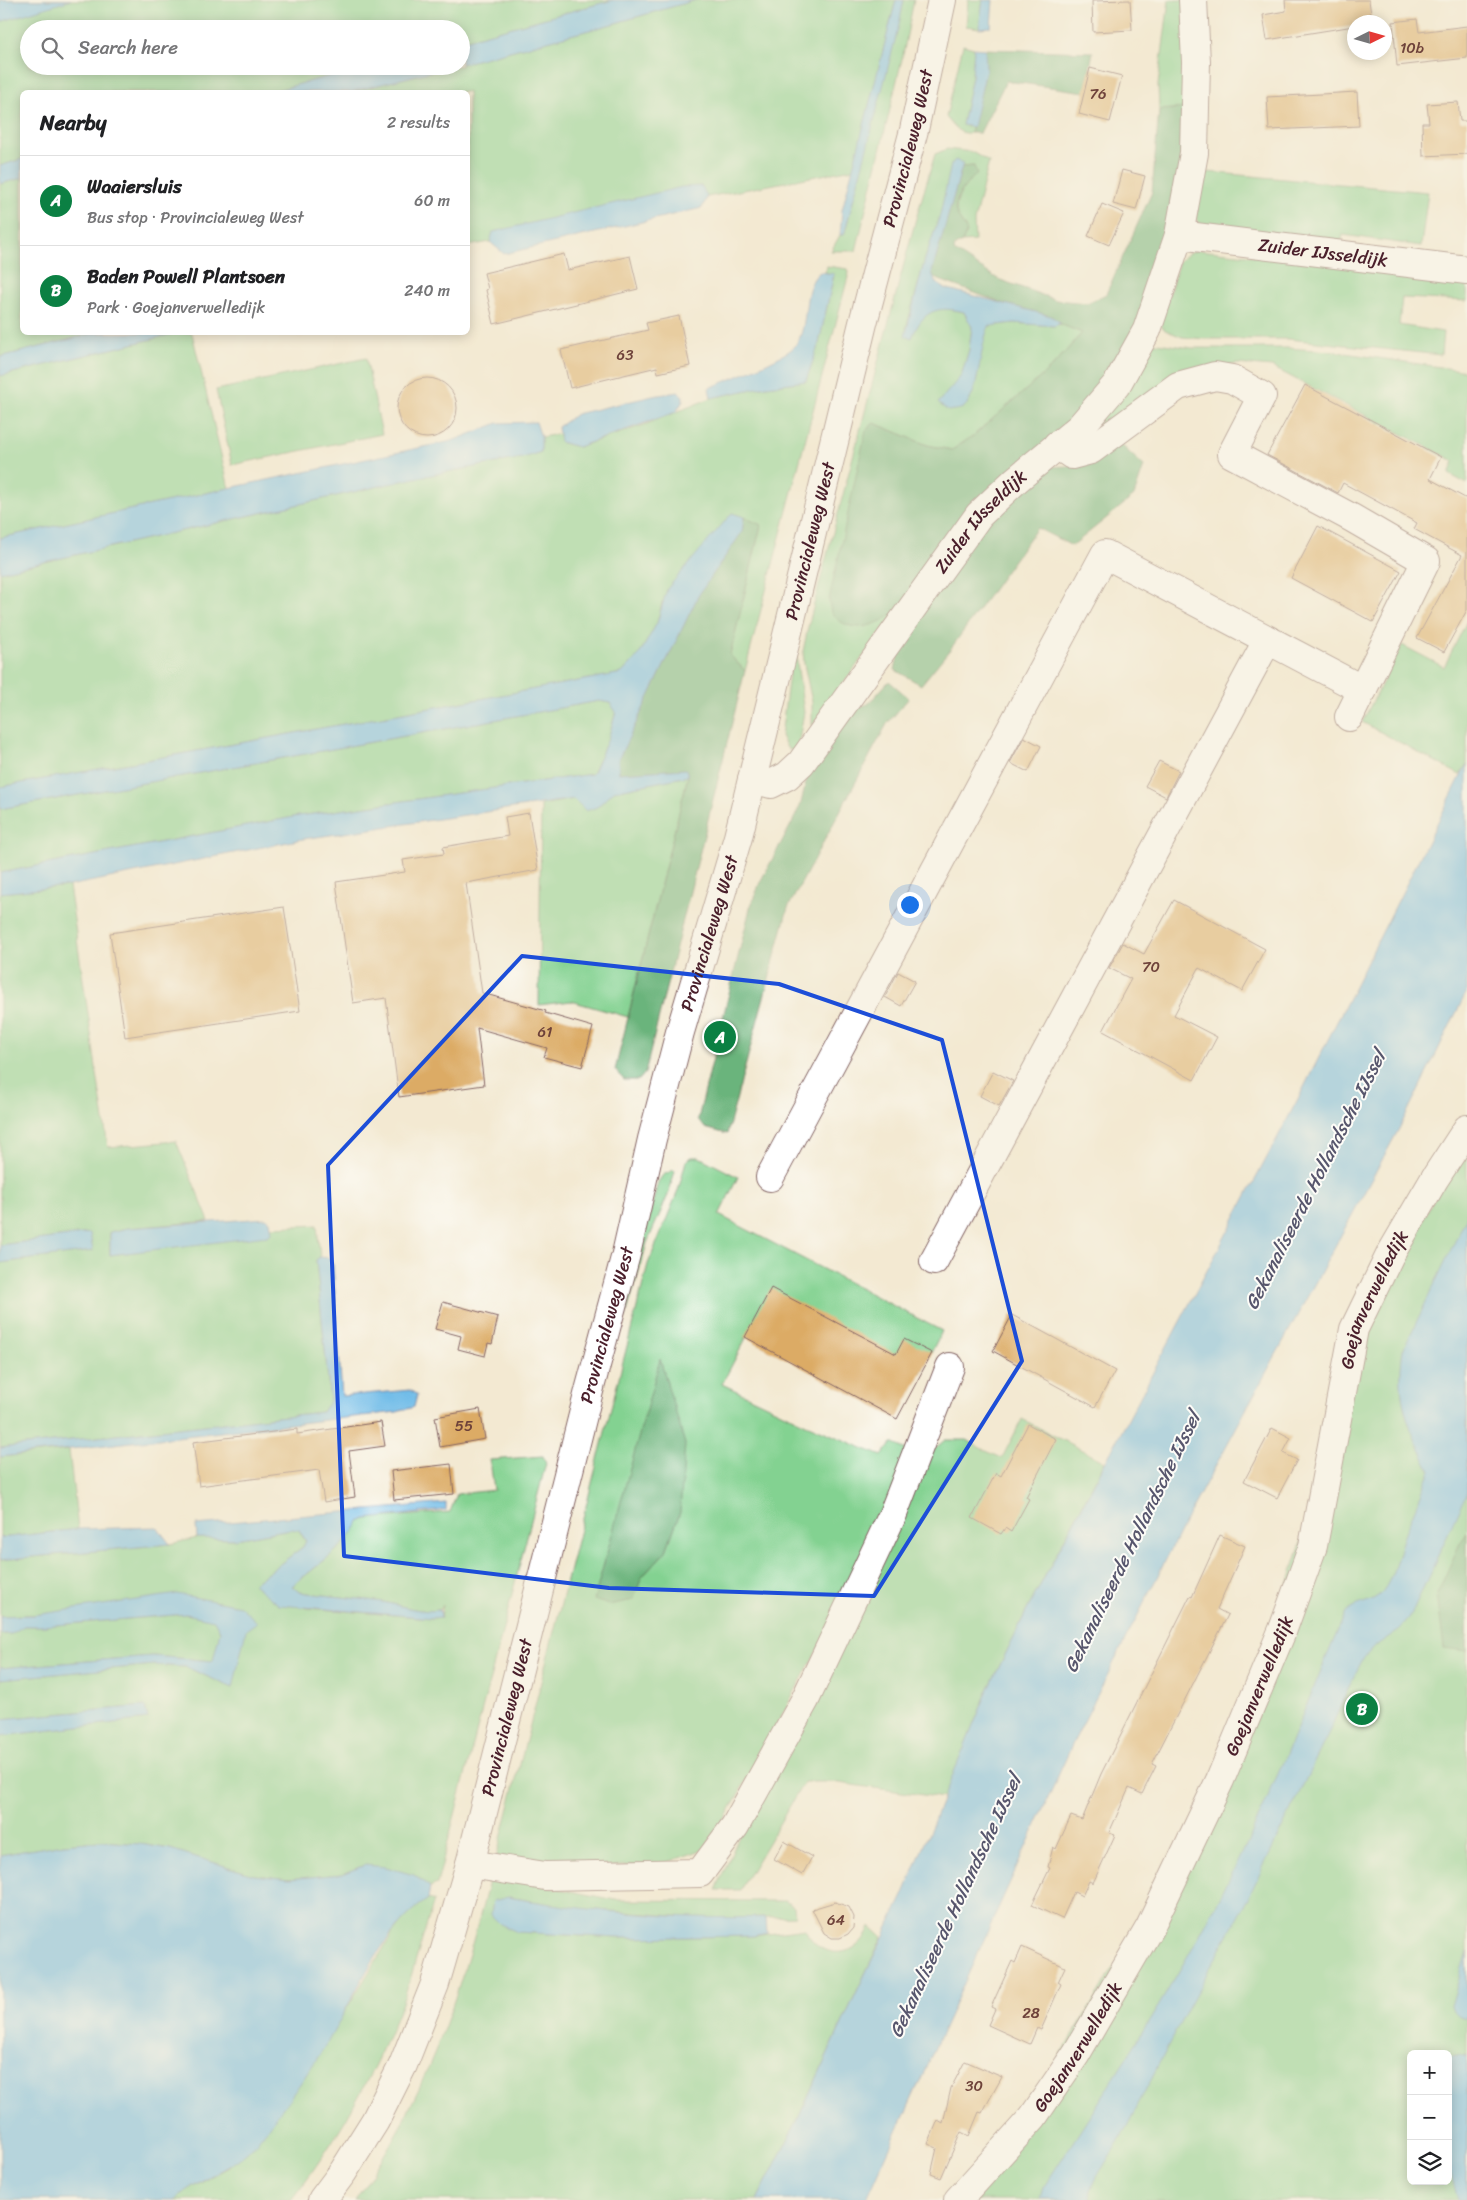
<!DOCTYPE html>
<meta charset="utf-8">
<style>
body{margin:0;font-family:Sriracha,sans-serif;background:#f2f2f2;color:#202124}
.controls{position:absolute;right:15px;bottom:15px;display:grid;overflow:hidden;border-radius:8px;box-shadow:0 2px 12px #0003}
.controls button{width:45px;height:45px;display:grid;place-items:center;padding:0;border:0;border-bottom:1px solid #e0e0e0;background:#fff;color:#202124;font:25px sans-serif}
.compass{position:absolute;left:1347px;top:15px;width:45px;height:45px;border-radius:50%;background:#fff;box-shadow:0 2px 12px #0003;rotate:85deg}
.you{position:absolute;left:909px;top:904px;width:18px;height:18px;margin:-12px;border:4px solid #fff;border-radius:50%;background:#1a73e8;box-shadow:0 0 0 8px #1a73e833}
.badge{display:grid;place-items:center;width:32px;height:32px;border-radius:50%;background:#0b8043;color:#fff;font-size:16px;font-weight:700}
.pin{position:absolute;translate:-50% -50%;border:2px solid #fff;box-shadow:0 1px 5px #0006}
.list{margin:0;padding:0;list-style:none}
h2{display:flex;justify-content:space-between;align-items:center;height:65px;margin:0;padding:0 20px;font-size:21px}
h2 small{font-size:16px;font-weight:400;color:#757577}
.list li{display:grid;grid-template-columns:32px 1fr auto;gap:15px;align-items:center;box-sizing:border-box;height:90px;padding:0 20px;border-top:1px solid #e0e0e0}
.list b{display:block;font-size:19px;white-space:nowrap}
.list p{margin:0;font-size:16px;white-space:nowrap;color:#757577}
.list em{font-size:16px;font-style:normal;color:#757577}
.icon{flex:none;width:28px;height:28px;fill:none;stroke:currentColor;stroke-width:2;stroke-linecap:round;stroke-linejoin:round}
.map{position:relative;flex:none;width:1467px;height:2200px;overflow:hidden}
.search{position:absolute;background:#fff;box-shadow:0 2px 12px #0003;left:20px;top:20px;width:450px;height:55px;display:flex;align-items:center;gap:12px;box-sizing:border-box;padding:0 18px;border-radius:28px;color:#757577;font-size:19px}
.panel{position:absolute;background:#fff;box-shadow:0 2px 12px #0003;left:20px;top:90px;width:450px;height:245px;border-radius:8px}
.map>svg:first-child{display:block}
.green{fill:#83d291;stroke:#66785e;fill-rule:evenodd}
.forest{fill:#6ab47b;stroke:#5a6a53}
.water{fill:#6ebbe8;stroke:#5c6d8a}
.building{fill:#dcab65}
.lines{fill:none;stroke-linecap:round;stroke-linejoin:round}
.minor-casing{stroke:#856665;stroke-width:30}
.major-casing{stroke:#856665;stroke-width:30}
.minor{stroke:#fff;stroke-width:28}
.major{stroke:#fff;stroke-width:28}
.marked{fill:none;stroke:#1d4ed8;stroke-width:4;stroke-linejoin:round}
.labels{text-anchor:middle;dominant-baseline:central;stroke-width:4;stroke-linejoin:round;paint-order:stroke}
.number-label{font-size:15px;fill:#6e423a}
.street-label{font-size:18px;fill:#4a1f2b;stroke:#fdfcf7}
.water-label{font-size:19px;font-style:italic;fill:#57566d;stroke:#fdfcf7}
</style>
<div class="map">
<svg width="1467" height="2200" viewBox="0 0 1467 2200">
<rect width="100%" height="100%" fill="#fdfcf7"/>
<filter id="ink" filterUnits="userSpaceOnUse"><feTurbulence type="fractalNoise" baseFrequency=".02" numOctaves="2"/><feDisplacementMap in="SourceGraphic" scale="10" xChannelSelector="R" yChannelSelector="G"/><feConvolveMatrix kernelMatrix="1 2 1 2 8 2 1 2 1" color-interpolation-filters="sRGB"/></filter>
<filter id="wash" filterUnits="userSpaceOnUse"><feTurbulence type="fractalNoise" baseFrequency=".0096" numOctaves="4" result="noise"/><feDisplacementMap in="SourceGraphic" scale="20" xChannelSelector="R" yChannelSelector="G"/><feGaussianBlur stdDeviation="1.12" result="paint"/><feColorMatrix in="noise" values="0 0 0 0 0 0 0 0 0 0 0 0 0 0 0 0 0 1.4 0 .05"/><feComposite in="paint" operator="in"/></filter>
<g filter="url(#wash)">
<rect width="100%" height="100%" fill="#f3e9d2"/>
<g class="green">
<path d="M0 0H613L461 41V29H29V66H368L270 92H22V159L0 166Z"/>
<path d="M696 0H896L853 169 707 197 701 186 494 232 490 242 468 246V92H351L452 66H461V64L612 24Z"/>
<path d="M904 0H914L903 55 856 251H831L840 235H844L847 224Z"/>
<path d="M968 0H983L979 28 966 26Z"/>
<path d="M1169 0H1186L1188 108 1159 110 1158 85Z"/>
<path d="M963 45 974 48 972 77 962 125 973 127 971 133C959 135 953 126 946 117Z"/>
<path d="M947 149 972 152 989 162 974 221 975 241 962 242 967 232C965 226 960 221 957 215 952 202 969 179 974 166L962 167 940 215 925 259 906 329C922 325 921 315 932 311 942 306 954 310 964 312L972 327 969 350 961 376 939 403 976 384 983 339 989 326 1014 323 1054 326 1060 324 1082 333 1051 368 973 436 952 450 927 445 874 423 896 612 812 726V702L804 664 803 651 808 627 915 222 935 154Z"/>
<path d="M1196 171 1428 192 1421 246 1343 235 1339 252 1202 227 1195 216Z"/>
<path d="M22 178V332L95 333 0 357V184Z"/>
<path d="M1198 250 1467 277V301L1402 298 1399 325 1443 332 1441 355 1288 339H1204L1182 337 1165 330 1160 324 1179 261 1189 253Z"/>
<path d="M827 266 848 269 849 273 745 671 730 655 761 525 732 513 662 603 657 623 639 655 622 673 0 787V572L415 478 522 458 541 452V437L559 434 560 442 578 447 644 425 711 398 766 386 806 381 819 343 834 275 825 272Z"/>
<path d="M177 333H192L229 488 0 538V376Z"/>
<path d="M1150 342 1192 348H1287L1331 351 1467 371V484L1449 474 1454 461 1272 367 1237 364 1202 370 1084 443Z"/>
<path d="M366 358 382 434 232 465 216 390Z"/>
<path d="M1467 621V764L1460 775 1362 722 1402 645 1444 667Z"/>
<path d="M796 655 804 712 797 753 787 748 781 736 791 658Z"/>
<path d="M599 701 611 703 616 712 608 739 592 774 299 816 0 873V809Z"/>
<path d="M688 776 628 1017 571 1001 539 1005 541 805 574 799 597 807 614 791Z"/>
<path d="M69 886 108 1147 176 1141 209 1221 128 1228 110 1232V1255L272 1233 271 1227 317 1225 320 1257 316 1260 330 1400 322 1412 0 1448V1263L92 1251 89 1233 0 1245V893Z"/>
<path d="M1467 1139V2200H972L1226 1784 1373 1311ZM1411 2054H1448V2181H1411Z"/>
<path d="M692 1157H699L738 1177 719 1215 942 1331 921 1373 770 1292 722 1384 806 1424 882 1456 892 1443 916 1454 830 1627 727 1815 704 1849 663 1864 555 1869 498 1860 497 1854 648 1264 678 1191 686 1161ZM680 1512 666 1551 642 1577Z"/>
<path d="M674 1170 675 1171 668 1195 647 1243 625 1319H623L658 1182 663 1175Z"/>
<path d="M1022 1419 1105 1462 1026 1612 987 1692 944 1798 832 1782H804L740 1890H716L758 1792 933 1450 945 1440H967L984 1450 1002 1458Z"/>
<path d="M69 1450 78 1529 0 1538V1457Z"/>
<path d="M543 1456 546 1463 437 1884 430 1887 414 1875 365 1865 342 1874 289 1879 254 1875 170 1849 140 1844 100 1841 64 1844 0 1855V1736L148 1719 145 1706 0 1719V1679L154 1665 186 1667 233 1688 240 1606 0 1616V1560L170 1544 197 1538 236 1539 290 1529 299 1530 306 1542 303 1547 253 1584 306 1608 432 1618 441 1617 443 1605 440 1610C420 1613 403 1606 383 1602 355 1598 327 1596 299 1592L292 1586C309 1572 353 1541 359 1522L366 1519 450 1512 457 1494 494 1490 490 1460Z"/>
<path d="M186 1614 214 1619 220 1631 214 1661 152 1656 0 1668V1634H11L23 1626H44Z"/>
<path d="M510 1879 615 1900 785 1901 794 1907 795 1916 713 1919 571 1908 509 1897 517 1932 618 1938 753 1936 805 1929C820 1961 859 1960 870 1926L882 1937 797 2121 757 2200H355C423 2104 461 1993 489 1881Z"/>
<path d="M428 1899 434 1901C423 1935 414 1970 402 2003 374 2074 338 2140 291 2200H175L184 2191 228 2167 305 2076 393 1933C403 1919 413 1909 428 1899Z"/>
</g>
<g class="forest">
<path d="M985 49 1093 52 1085 92 1006 81 980 133H971L986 70Z"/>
<path d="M1188 108 1185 162 1155 286 1114 373 896 612C882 622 861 633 843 623 839 621 834 616 831 613L829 600 866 430 874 423 927 445 952 450 973 436 1051 368 1082 333 1060 324 1061 323 1051 316 1002 303 934 278 932 272 962 167 974 166 977 174C967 183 951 200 957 215 960 221 965 226 967 232L962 242 955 246 954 251 998 279 1056 300 1087 303 1106 294 1152 192 1159 110Z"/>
<path d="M1118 442 1144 466 1134 496 1072 546 1037 528 952 647 921 685 895 670 905 626 971 538 1046 467 1068 466Z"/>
<path d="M744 517 761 525 730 655 745 671 645 1073 639 1080H624L615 1070 688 776 686 769 619 773 618 760 698 596 742 532Z"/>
<path d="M889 681 909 698 887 724 788 908 727 1134 705 1128 698 1119 750 908 760 882 794 819 801 803 808 773 856 708 868 704Z"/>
<path d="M660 1359 685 1444 680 1512 666 1551 642 1577 633 1600 609 1605 594 1600Z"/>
<path d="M1467 1533V1651L1444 1648 1437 1594 1460 1543Z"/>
</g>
<g class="water">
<path d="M0 0H71L0 22Z"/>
<path d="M613 0H696L612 24 461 64V41Z"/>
<path d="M896 0H904L898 29 847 224 844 235H840L842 210Z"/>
<path d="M983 0H993L991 27 979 28Z"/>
<path d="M974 48 985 49 986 70 973 127 962 125 972 77Z"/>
<path d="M368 66H452L351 92H270Z"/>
<path d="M22 159V178L0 184V166Z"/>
<path d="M955 160 963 163 932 272 935 282 944 288 1051 316 1061 323 1054 326 1014 323 989 326C979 347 980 396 963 408 959 410 953 410 948 411L938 403 961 376 969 350 972 327 964 312C937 305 922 311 912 338L905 336 925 259 940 215 951 165Z"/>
<path d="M702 186 707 197 702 208 504 254 490 242 493 232 682 187Z"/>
<path d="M820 272 834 274 819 343 806 381 766 386 711 398 709 388C724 382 788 356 795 346 811 325 800 287 820 272Z"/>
<path d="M95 333H177L0 376V357Z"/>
<path d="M678 392 683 396V401L676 412 578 447 560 442 558 427 576 414 653 396Z"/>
<path d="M536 422 541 437V452L522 458 415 478 0 572V538L229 488 452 441 498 423Z"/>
<path d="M732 513 744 517 742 532 698 596 618 760 619 773 686 769 688 776 614 791 597 807 586 811 574 799 303 839 69 886 0 893V873L299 816 592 774 608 739 616 712 610 703 599 701 0 809V787L622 673 639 655 657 623 667 589Z"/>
<path d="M1467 764V991L1400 1127 1187 1518 1073 1743 866 2200H757L797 2121 865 1974 903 1896 987 1692 1026 1612 1299 1097Z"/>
<path d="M1467 1216V1492L1409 1619 1400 1629 1374 1647 1363 1659 1354 1676 1331 1728 1247 1900 1172 2038 1123 2134 1097 2177 1091 2190 1090 2200H1040L1043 2188C1113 2081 1183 1973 1240 1858 1279 1778 1310 1693 1346 1612 1357 1602 1374 1603 1383 1591 1394 1577 1398 1553 1404 1536 1412 1514 1422 1493 1431 1471 1409 1429 1395 1400 1403 1350Z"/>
<path d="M266 1218 270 1221 272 1233 267 1236 110 1255V1232L128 1228Z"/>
<path d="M90 1233 93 1251 0 1263V1245Z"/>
<path d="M320 1257 330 1258 333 1265 342 1396 410 1390 417 1395 414 1407 397 1412 0 1457V1448L322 1412 330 1400 316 1260Z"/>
<path d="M446 1503V1510L365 1519 359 1522C353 1542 309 1571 292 1586L299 1592C327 1596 355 1598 383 1602 403 1606 420 1613 440 1610L441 1617 432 1618 279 1605 253 1584 303 1547 306 1541 299 1530 290 1529 236 1539 197 1538 196 1525Z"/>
<path d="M157 1527 170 1544 0 1560V1538L78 1529Z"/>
<path d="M177 1594 240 1606 257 1622 246 1630 233 1688 186 1667 154 1665 0 1679V1668L152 1656 213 1661 220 1631 214 1620 186 1614 44 1626H24L11 1634H0V1616L34 1615Z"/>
<path d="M145 1706 148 1719 0 1736V1719Z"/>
<path d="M100 1841 140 1844 170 1849 254 1875 289 1879 342 1874 365 1865 386 1867 414 1875 430 1887 428 1899C381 1931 358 1990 330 2038 308 2074 282 2110 256 2143 234 2170 198 2177 175 2200H0V1855L64 1844Z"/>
<path d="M508 1897C593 1912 680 1920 766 1917L767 1933 753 1936 618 1938 517 1932 500 1924 491 1915 493 1901Z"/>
<path d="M1467 1952V2018C1458 2019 1453 2014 1451 2006Z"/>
<path d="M1467 2054V2200H1458L1448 2164V2058Z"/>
</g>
<g id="blocks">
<g class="building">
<path d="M1130 0 1132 30 1093 32 1092 1Z"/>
<path d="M1285 0H1369L1372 22H1354V26L1267 40 1263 15 1286 11Z"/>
<path d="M1417 19 1419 32 1467 26V58L1397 66 1393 22Z"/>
<path d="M1090 68 1122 76 1110 122 1079 114Z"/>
<path d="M1357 92 1359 126 1269 130 1267 97Z"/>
<path d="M1458 102 1460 121H1467V154L1423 156 1422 123H1429L1427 104Z"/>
<path d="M1122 170 1145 176 1136 210 1113 204Z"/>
<path d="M1102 204 1124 213 1109 245 1088 236Z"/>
<path d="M564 254 568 270 630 256 638 289 494 324 486 290 488 289 484 273Z"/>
<path d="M679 316 690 366 658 373 657 367 570 388 561 350 648 330 646 323Z"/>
<circle cx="427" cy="408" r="30"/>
<path d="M1305 385 1441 457 1430 479 1467 499V610L1444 652 1417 638 1462 555 1414 529 1417 523 1343 483 1338 493 1267 455Z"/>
<path d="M1318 526 1401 571 1373 622 1291 578Z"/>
<path d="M1024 737 1041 746 1028 772 1010 763Z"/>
<path d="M1159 761 1179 771 1166 797 1145 786Z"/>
<path d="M529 813 538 870 466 883 482 993 546 1011 545 1013 593 1027 582 1067 544 1057 547 1048 477 1028 484 1085 399 1097 386 998 353 1003 336 882 405 872 403 860 444 854 443 847 508 836 505 817Z"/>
<path d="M1174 900 1265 949 1242 991 1199 968 1174 1015 1217 1037 1194 1080 1103 1031 1131 979 1109 968 1123 943 1144 954Z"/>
<path d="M284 907 300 1011 125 1037 110 933Z"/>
<path d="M898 972 915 981 901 1006 885 997Z"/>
<path d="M993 1071 1013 1081 999 1106 980 1096Z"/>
<path d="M771 1288 896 1354 904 1339 932 1353 897 1419 745 1337Z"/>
<path d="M443 1302 498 1317 492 1344 488 1343 485 1356 458 1349 461 1336 435 1329Z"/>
<path d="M1012 1315 1115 1371 1095 1407 993 1351Z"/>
<path d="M480 1409 485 1439 440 1447 435 1417Z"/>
<path d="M381 1422 385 1446 349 1451 355 1497 324 1502 319 1470 199 1486 193 1442 297 1429V1434Z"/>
<path d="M1028 1424 1056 1439 1026 1497 1029 1499 1011 1532 1005 1528 1001 1534 972 1518 996 1473 1001 1476Z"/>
<path d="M1272 1428 1291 1438 1283 1453 1297 1460 1277 1498 1244 1481Z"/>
<path d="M451 1464 454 1494 394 1500 391 1471Z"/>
<path d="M1220 1535 1245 1546 1217 1609 1228 1615 1152 1764 1156 1766 1142 1794 1129 1788 1109 1833 1115 1835 1093 1883 1089 1881 1082 1896 1074 1892 1062 1919 1032 1905 1050 1868 1048 1867 1053 1847 1056 1849 1071 1816 1082 1820 1101 1774 1190 1596 1192 1597Z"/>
<path d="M784 1841 812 1857 802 1875 774 1859Z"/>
<path d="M835 1902 849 1907 854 1917 853 1928 848 1934 840 1938H832L824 1933 812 1909Z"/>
<path d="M1022 1947 1065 1967 1058 1982 1061 1984 1041 2030 1037 2028 1030 2044 988 2025 995 2009 991 2007 1012 1961 1015 1963Z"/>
<path d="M965 2061 1002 2077 982 2113 979 2112 969 2136 961 2132 941 2178 931 2174 937 2148 928 2144 938 2120 943 2123 951 2088Z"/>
</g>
</g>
</g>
<g filter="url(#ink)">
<use href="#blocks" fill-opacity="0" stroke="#856665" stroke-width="1"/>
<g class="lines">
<g class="minor-casing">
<g id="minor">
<path id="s1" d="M1179 235 1467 270"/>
<path d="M1057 445 1072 455 1091 450 1178 386 1215 376 1232 379 1262 396 1232 454 1352 518 1426 561 1349 717"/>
<path id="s2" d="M752 779 771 784 787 776 801 763 979 515 1016 480 1080 427 1117 384 1147 330 1179 235 1194 153 1196 62 1193 0"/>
<path d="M770 1177 1105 554 1363 690"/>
<path d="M934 1261 1267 641"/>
<path d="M470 1864 545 1876 700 1873 735 1826 805 1700 893 1514 950 1367"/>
<path id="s3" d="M958 2200 1033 2117 1076 2054 1150 1927 1220 1780 1283 1629 1313 1546 1354 1329 1390 1255 1435 1178 1467 1129"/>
</g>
</g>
<g class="major-casing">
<g id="major">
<path id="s4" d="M322 2200 343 2172 375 2121 403 2065 435 1984 470 1864 589 1391 626 1254 652 1139 680 1032 738 837 863 323 914 130 942 0"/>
</g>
</g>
<use href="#minor" class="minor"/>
<use href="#major" class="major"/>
</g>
</g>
<path d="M0 0H1467V2200H0ZM522 956 779 984 942 1040 1022 1361 874 1596 609 1588 344 1556 328 1165Z" fill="#f3e9d2" fill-opacity=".55" fill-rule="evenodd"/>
<path class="marked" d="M522 956 779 984 942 1040 1022 1361 874 1596 609 1588 344 1556 328 1165Z"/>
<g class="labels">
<g class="number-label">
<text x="1412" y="48">10b</text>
<text x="1098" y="94">76</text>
<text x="625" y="355">63</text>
<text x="1151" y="967">70</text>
<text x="545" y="1032">61</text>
<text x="464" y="1426">55</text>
<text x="836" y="1920">64</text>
<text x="1031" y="2013">28</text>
<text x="974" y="2086">30</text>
</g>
<g class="street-label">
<text stroke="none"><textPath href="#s4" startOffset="2141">Provincialeweg West</textPath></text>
<text stroke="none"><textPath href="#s1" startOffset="145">Zuider IJsseldijk</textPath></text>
<text stroke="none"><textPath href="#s2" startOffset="358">Zuider IJsseldijk</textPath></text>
<text stroke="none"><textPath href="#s4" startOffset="1736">Provincialeweg West</textPath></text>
<text stroke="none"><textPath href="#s4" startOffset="1331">Provincialeweg West</textPath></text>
<text stroke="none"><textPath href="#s3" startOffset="1005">Goejanverwelledijk</textPath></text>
<text stroke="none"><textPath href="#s4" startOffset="926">Provincialeweg West</textPath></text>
<text stroke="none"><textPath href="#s3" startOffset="600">Goejanverwelledijk</textPath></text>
<text stroke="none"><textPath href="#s4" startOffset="521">Provincialeweg West</textPath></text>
<text stroke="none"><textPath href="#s3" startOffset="195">Goejanverwelledijk</textPath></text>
</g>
<g class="water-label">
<text transform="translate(1315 1180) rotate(-63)">Gekanaliseerde Hollandsche IJssel</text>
<text transform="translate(1132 1542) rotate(-64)">Gekanaliseerde Hollandsche IJssel</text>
<text transform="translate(955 1906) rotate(-65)">Gekanaliseerde Hollandsche IJssel</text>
</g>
</g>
</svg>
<div class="controls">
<button>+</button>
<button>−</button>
<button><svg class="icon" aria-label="layers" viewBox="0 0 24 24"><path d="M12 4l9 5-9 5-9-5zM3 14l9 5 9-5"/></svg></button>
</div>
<svg class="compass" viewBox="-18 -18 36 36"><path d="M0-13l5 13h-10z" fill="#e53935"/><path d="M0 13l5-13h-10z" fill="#757577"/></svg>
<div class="you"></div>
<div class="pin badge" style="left:720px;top:1037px">A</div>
<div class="pin badge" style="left:1362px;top:1709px">B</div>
<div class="search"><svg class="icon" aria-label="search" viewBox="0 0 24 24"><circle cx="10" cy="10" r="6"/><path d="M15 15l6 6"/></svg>Search here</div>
<section class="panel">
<h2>Nearby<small>2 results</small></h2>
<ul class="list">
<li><span class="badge">A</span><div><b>Waaiersluis</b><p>Bus stop · Provincialeweg West</p></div><em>60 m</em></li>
<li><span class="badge">B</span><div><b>Baden Powell Plantsoen</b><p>Park · Goejanverwelledijk</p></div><em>240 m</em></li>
</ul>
</section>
</div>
